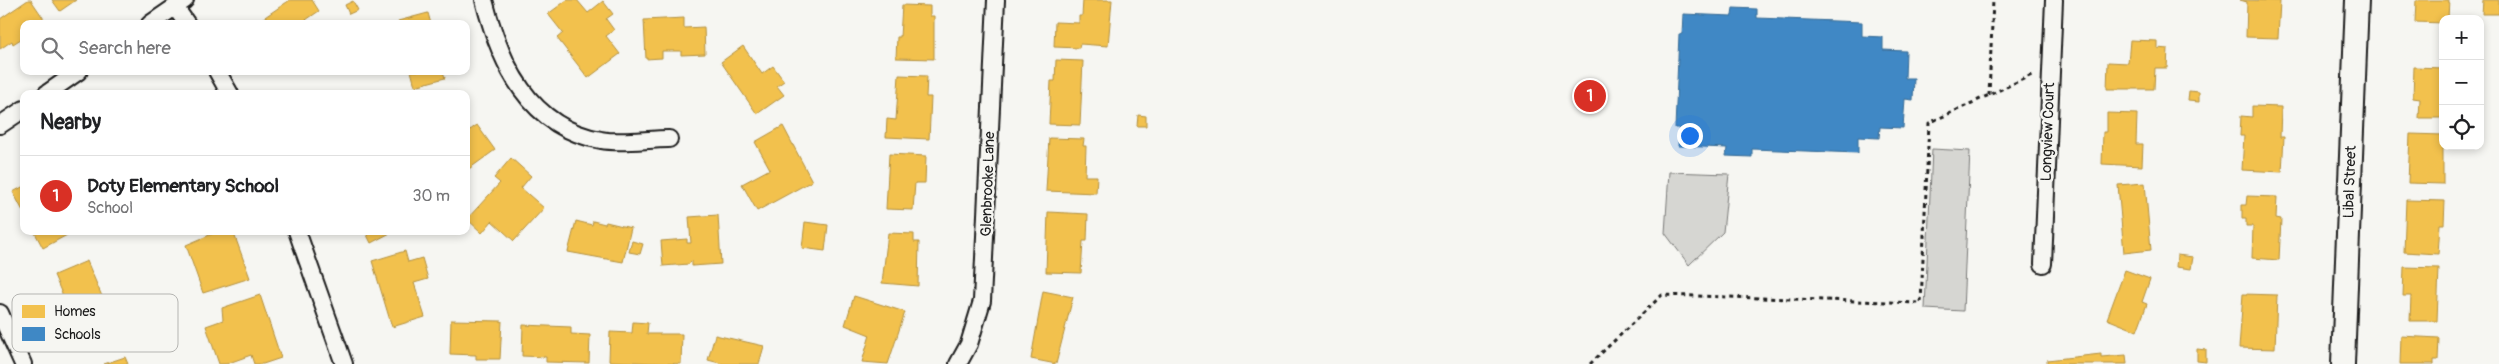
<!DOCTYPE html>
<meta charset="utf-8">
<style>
body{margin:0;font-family:Pangolin,sans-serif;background:#f6f6f6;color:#202124}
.controls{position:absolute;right:15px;top:15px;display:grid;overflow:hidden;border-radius:10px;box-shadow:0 2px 8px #0003}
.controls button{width:45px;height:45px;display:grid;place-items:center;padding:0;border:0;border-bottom:1px solid #e0e0e0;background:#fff;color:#202124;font:25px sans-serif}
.you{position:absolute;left:1689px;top:135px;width:18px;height:18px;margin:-12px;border:4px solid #fff;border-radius:50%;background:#1a73e8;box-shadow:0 0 0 8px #1a73e833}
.badge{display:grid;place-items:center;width:32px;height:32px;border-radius:50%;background:#d93025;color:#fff;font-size:16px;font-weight:700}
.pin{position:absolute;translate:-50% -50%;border:2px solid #fff;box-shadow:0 1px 5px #0006}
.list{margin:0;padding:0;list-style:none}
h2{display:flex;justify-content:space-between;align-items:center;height:65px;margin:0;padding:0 20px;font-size:21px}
h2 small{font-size:16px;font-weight:400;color:#757577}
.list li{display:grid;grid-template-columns:32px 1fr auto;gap:15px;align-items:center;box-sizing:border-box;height:80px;padding:0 20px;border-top:1px solid #e0e0e0}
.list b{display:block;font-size:19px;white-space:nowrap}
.list p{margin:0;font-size:16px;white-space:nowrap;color:#757577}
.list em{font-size:16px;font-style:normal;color:#757577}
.icon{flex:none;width:28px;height:28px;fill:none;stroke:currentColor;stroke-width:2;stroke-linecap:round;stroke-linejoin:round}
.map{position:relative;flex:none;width:2499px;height:364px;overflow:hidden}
.search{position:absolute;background:#fff;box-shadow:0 2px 8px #0003;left:20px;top:20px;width:450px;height:55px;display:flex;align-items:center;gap:12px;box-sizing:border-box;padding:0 18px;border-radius:10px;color:#757577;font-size:19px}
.panel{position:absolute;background:#fff;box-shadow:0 2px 8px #0003;left:20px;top:90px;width:450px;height:145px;border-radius:10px}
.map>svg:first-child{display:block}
.green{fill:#d6d6d2;stroke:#797977}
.homes{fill:#f2c14e;stroke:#b2903f}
.schools{fill:#3f88c5;stroke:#346892}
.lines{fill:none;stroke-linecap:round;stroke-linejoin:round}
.street-casing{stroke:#1c1c1c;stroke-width:20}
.secondary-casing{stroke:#1c1c1c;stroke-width:26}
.path{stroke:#1c1c1c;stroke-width:3;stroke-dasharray:4 4;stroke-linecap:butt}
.street{stroke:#f6f6f2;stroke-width:16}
.secondary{stroke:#f6f6f2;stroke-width:22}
.labels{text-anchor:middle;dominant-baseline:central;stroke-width:5;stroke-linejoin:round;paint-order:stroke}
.street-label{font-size:15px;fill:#1c1c1c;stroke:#f6f6f2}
.key{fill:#f6f6f2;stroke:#b5b5b2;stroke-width:1}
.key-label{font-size:14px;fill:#1c1c1c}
</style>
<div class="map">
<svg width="2499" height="364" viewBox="0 0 2499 364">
<rect width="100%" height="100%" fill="#f6f6f2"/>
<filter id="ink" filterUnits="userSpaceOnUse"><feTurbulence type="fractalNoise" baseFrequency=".02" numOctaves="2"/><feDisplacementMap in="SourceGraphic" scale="10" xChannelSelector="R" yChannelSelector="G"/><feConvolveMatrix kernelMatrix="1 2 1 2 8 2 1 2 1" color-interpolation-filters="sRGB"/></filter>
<g filter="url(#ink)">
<g class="green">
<path d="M1932 149 1970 151 1963 311 1925 309Z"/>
<path d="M1669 172 1729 174 1723 232 1689 265 1665 233Z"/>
</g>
<g class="homes">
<path d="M28 0H31L46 22 24 24V37L13 44 12 41 0 49V19Z"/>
<path d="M52 0H76L60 11Z"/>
<path d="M290 0H312L319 11 300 24H261L259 21Z"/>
<path d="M567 0H577L588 13 603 1 613 14 606 19 614 30 606 36 620 54 588 78 557 38 563 33 548 14Z"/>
<path d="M1083 0H1112L1108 46 1080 44 1079 48 1054 47 1055 22 1079 23V16H1082Z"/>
<path d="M2240 0 2280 1 2278 38 2246 37 2247 2Z"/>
<path d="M2416 0H2449L2448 19H2443V23L2415 22Z"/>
<path d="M2483 0H2499V14H2482Z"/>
<path d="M353 1 358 10 349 14 345 5Z"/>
<path d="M902 5 930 6V16H934V59L896 58 897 37H900Z"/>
<path d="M428 13 431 24H399L398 21Z"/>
<path d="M684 18V28L704 27 705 54 681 55V51H662V58L646 59 644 20Z"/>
<path d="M2130 40 2157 41V48L2168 49 2167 68H2155L2154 89H2107L2108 62 2128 63Z"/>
<path d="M743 46 762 74 773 66 784 81 777 86 784 95 757 114 721 62Z"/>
<path d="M1056 60 1083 61 1080 125 1049 124 1051 81H1055Z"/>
<path d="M2414 67 2443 68V118H2419L2420 99 2413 98Z"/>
<path d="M411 71H443L445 78 415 86Z"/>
<path d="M899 75 927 76 926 97H931L929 139 886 137 887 119 896 120Z"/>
<path d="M2189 91 2199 92V102L2188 101Z"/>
<path d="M2252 106 2281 107 2280 137H2284L2282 172 2242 170 2244 136H2240L2241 116 2252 117Z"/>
<path d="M2107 113 2137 114 2136 144H2143L2142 166 2102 164 2103 132H2107Z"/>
<path d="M1138 115 1146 116V126H1137Z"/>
<path d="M466 124 470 130 477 125 495 150 466 171Z"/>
<path d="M783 126 812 181 757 211 742 184 770 169 755 142Z"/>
<path d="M2410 134 2443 135V184L2408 183Z"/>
<path d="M1049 138 1084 139 1083 146H1086L1085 176H1097L1096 193 1046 191Z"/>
<path d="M889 154 926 156 925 183H915L913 210 886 209Z"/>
<path d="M511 158 531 176 521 188 544 208 514 241 492 221 482 233 467 219 500 183 494 178Z"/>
<path d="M2145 183 2151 250 2124 253 2118 185Z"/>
<path d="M24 186V213L13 192Z"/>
<path d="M2247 196 2277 197 2276 218 2281 219 2279 260 2252 258 2253 226H2246V219H2242V205H2246Z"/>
<path d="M2406 200 2445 201 2444 224H2440L2438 254 2404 252Z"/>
<path d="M1048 212 1088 214 1087 241H1083L1081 273 1046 272Z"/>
<path d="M718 215 721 264 692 266V261L689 264 663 266 661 241 687 239V243H691L689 217Z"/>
<path d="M576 221 592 225 593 221 605 224 606 222 631 228 623 262 568 252Z"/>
<path d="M805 222 828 225 825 251 802 248Z"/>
<path d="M34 231H65L67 235 43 248Z"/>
<path d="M219 231H233L250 278 203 293 186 245Z"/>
<path d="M365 231H394L371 243Z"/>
<path d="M888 233 914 234V242H919L918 286 882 283Z"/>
<path d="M632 241 643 244 640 254 629 252Z"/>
<path d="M405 251 408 262 422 258 428 279 414 283 425 317 392 327 372 261Z"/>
<path d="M2177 255 2193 257 2191 269 2176 267Z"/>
<path d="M87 261 118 334 85 348 54 275Z"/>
<path d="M2404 267 2439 268 2437 321H2410L2411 296H2403Z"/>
<path d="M2125 270 2150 279 2142 302 2147 304 2137 331 2107 319Z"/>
<path d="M1043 291 1073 297 1056 364 1031 359Z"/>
<path d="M2243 294 2277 295 2275 349 2239 348Z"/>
<path d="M260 295 281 358 263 364H254L251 355 226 364H219L206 326 223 320 222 308Z"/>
<path d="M854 296 905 312 888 364 862 362 870 335 845 325Z"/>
<path d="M451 320 502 321 500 359H476V355L450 354Z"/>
<path d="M633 322 648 323 647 334H682L681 364 609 361 610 332 632 333Z"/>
<path d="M523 325 571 327V334L590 335 589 363 546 362V357L522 356Z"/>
<path d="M715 335 764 346 759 364H723L708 360Z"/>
<path d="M2401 336 2439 338 2438 360H2434V364H2400Z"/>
<path d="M2197 349 2206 350V362L2197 361Z"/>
<path d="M2101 354V357L2126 355 2127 364H2047V360Z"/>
<path d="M125 357 128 364H104Z"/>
</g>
<path class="schools" d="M1733 8 1757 9V18L1862 22V36L1883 37V50L1906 51 1905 78H1914L1913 100 1905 99 1903 128 1880 127 1879 138 1858 137V153L1752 149V157L1726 156 1727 148 1678 146 1679 128H1675L1679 34H1682L1683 14 1732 16Z"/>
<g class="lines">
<g class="street-casing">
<g id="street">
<path d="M484 0C500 63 529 128 601 140 622 144 647 139 669 139"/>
<path d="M175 7 187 24"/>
<path d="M150 24 185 0"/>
<path d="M217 71 230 94"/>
<path d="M46 94 79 71"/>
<path d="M0 125 24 109"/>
<path d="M297 231 344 364"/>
<path d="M2043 264 2054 0"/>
<path d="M0 313 23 364"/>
<path d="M958 364 969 344 982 301 996 0"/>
</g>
</g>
<g class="secondary-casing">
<path id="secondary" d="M2343 364 2357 0"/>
</g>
<g class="path">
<path d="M1989 95 1993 0"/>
<path d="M1590 364 1662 295 1921 303 1929 123 2034 74"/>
</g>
<use href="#street" class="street"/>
<use href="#secondary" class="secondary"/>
</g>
</g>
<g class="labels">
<g class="street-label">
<text transform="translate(2048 132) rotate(-88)">Longview Court</text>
<text transform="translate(2350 182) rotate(-88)">Libal Street</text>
<text transform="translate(988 184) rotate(-88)">Glenbrooke Lane</text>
</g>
</g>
<rect x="12" y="294" width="166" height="58" rx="8" class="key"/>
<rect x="22" y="305" width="23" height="13" fill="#f2c14e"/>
<rect x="22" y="327" width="23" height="14" fill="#3f88c5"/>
<g class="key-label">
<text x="54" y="316">Homes</text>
<text x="54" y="339">Schools</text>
</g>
</svg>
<div class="controls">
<button>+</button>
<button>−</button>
<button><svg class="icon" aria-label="locate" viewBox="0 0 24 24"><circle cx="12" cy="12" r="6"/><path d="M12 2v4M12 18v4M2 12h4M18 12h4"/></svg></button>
</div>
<div class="you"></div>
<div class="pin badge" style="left:1590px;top:96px">1</div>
<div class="search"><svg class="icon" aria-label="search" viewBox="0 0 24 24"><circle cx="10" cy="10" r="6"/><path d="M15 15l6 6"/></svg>Search here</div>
<section class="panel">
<h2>Nearby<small></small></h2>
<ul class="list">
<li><span class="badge">1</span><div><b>Doty Elementary School</b><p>School</p></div><em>30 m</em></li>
</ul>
</section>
</div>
